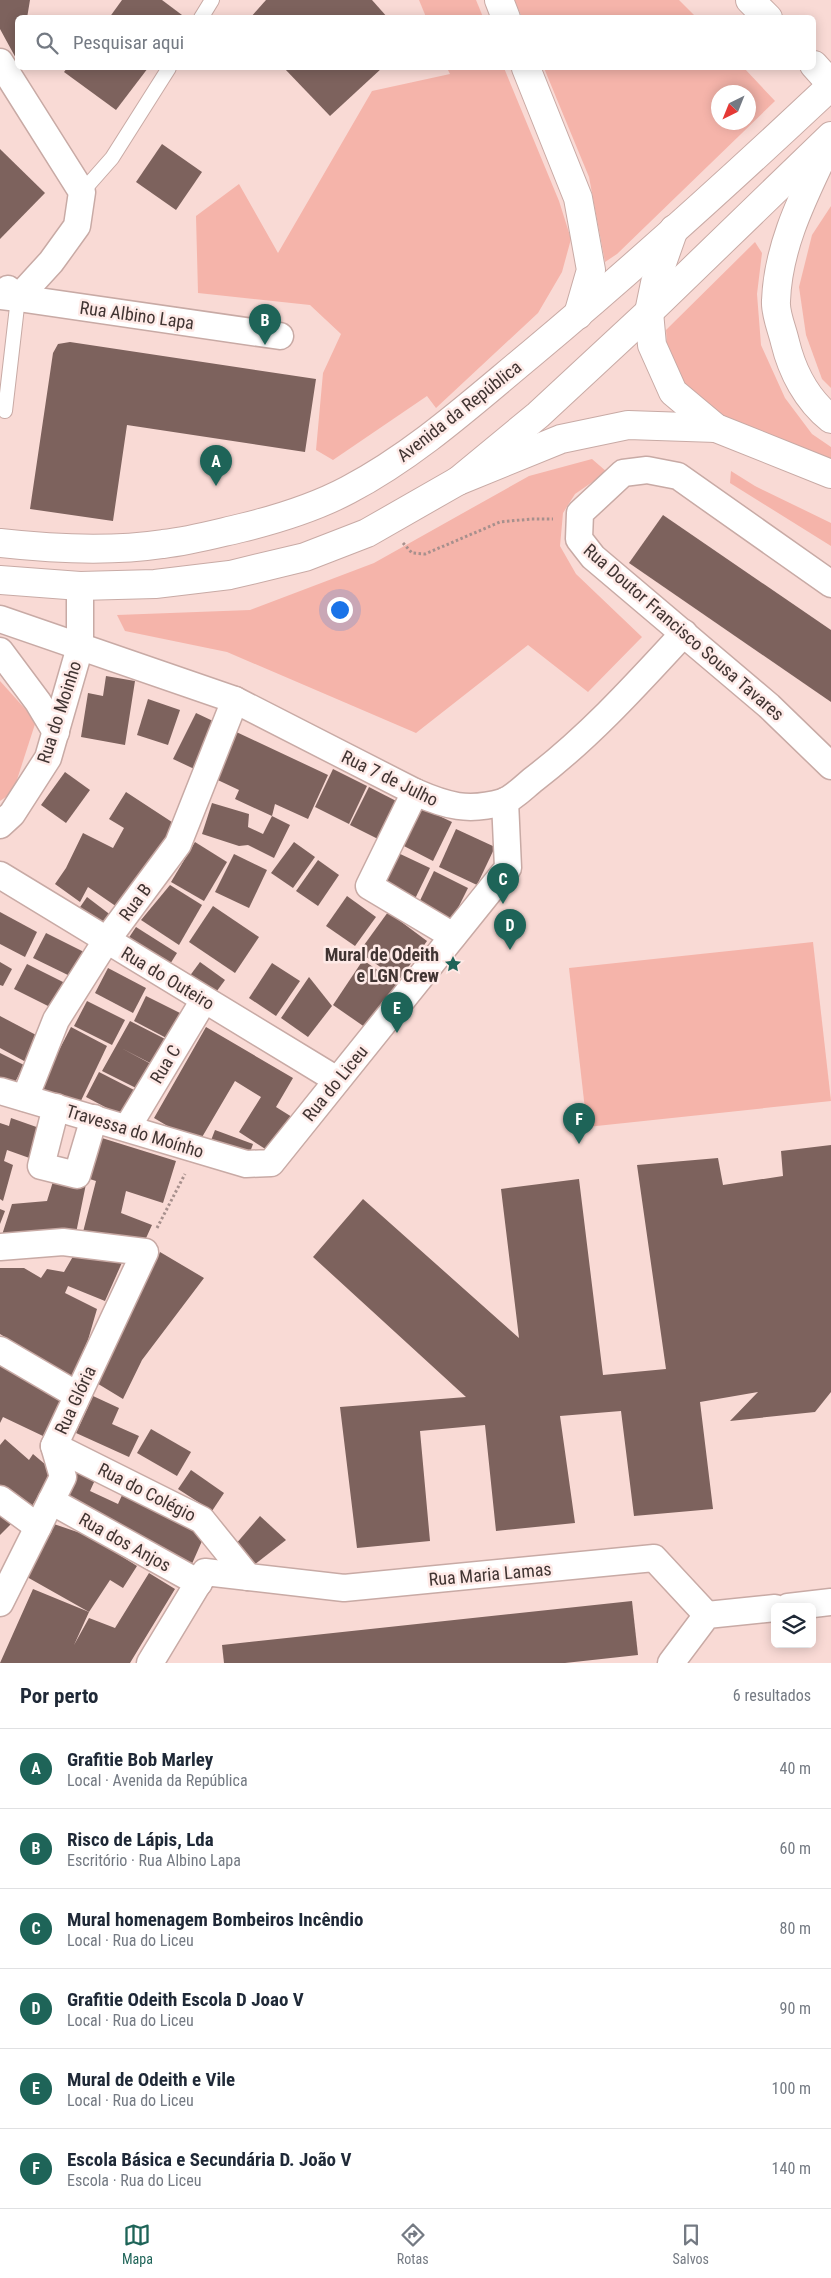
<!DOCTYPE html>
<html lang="pt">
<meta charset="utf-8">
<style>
body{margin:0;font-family:"Roboto Condensed",sans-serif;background:#f2f2f3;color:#1f2937}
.controls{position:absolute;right:15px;bottom:15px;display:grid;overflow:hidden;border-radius:8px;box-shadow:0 2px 12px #0003}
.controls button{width:45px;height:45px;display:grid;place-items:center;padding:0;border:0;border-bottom:1px solid #e0e1e3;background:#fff;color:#1f2937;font:25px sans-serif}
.compass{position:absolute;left:711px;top:85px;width:45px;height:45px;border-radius:50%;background:#fff;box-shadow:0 2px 12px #0003;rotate:223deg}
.you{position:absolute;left:339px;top:609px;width:18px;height:18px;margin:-12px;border:4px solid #fff;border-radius:50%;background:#1a73e8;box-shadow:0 0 0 8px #1a73e833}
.badge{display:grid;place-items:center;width:32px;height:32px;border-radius:50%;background:#1e6458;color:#fff;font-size:16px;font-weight:700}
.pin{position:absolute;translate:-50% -41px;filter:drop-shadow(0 1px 2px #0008)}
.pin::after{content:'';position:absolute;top:26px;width:18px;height:15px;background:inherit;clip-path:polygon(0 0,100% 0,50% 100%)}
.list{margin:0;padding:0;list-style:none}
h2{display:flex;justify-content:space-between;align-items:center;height:65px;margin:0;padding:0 20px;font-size:21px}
h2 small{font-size:16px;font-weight:400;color:#747a83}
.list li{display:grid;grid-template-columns:32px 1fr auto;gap:15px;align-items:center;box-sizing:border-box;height:80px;padding:0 20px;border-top:1px solid #e0e1e3}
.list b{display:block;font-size:19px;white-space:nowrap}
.list p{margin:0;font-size:16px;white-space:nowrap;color:#747a83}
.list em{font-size:16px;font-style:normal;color:#747a83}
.icon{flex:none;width:28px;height:28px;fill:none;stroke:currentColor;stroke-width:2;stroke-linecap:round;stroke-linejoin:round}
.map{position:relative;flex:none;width:831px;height:1663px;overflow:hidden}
.search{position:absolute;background:#fff;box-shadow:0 2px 12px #0003;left:15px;right:15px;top:15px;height:55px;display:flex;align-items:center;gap:12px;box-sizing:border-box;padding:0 18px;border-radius:8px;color:#747a83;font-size:19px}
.sheet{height:545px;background:#fff}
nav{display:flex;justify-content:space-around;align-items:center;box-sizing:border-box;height:70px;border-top:1px solid #e0e1e3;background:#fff;font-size:14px;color:#747a83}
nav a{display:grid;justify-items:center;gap:2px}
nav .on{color:#1e6458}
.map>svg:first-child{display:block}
.green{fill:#f5b4aa;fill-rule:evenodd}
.building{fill:#7d625d}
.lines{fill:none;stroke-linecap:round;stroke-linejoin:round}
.service-casing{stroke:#c8aaa5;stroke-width:16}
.minor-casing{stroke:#c8aaa5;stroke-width:29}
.tertiary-casing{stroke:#c8aaa5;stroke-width:30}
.trunk-casing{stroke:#c8aaa5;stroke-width:30}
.path{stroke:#a7908d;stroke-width:3;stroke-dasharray:2.5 2.5;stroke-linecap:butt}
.service{stroke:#fff;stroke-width:14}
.minor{stroke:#fff;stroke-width:26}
.tertiary{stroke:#fff;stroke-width:28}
.trunk{stroke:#fff;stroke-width:28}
.labels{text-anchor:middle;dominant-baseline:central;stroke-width:5;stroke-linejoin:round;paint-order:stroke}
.street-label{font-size:18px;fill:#403432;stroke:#feeae7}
.poi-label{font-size:18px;font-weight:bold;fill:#403432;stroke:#feeae7;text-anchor:end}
</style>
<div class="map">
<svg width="831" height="1663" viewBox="0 0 831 1663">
<rect width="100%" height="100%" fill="#f9dad5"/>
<g class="green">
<path d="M419 0H476L483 17H426Z"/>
<path d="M514 0H679L696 17H522Z"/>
<path d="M447 68H504L559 201 571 239 562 272 538 313 436 408 427 396 333 460 316 450 323 373 341 334 310 305 198 293 196 216 239 184 278 253 372 91 450 74Z"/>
<path d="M544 68H744L775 101 617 254 605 262 589 177ZM718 92H748V122H718Z"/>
<path d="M831 206V388L822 379 806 335 799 287 812 235Z"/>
<path d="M755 242 762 253 757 294 761 345 785 398 812 434 831 447V462C779 440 692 416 669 360 666 352 667 339 666 330Z"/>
<path d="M592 459 607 472 575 494 563 513 560 546 576 574 642 637 588 692 528 645 416 733 227 652 125 631 117 615 250 610 374 563 529 476Z"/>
<path d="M731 471 755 486 831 523V546L730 483Z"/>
<path d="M0 681 36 721 13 792 0 801Z"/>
<path d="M813 942 831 1101 587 1127 569 968Z"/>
</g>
<g class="building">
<path d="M0 0H30L27 18H18V62L0 29Z"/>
<path d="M122 0H162L186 18H109Z"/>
<path d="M266 0H372L388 18H250Z"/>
<path d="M67 68H148L116 110 64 72Z"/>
<path d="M284 68H382L330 116Z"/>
<path d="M162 144 202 172 176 210 136 182Z"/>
<path d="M0 149 45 193 0 239Z"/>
<path d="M70 342 316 379 305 452 127 425 113 521 30 509 53 353 58 344Z"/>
<path d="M663 515 831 630V702L629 563Z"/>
<path d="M106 676 135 681 125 745 81 737 88 693 103 696Z"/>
<path d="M148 699 180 710 168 745 137 735Z"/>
<path d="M196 713 328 775 308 819 275 804 272 816 235 799 239 790 173 759Z"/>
<path d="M333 769 367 786 349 824 315 807Z"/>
<path d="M65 772 90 790 66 823 41 805Z"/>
<path d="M369 787 402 804 384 842 350 825Z"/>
<path d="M126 792 178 826 120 909 88 887 80 902 55 884 66 868 83 833 113 848 124 828 109 819Z"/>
<path d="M212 803 249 814 248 827 263 834 272 816 290 825 274 858 248 845 239 846 202 834Z"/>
<path d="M418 806 452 822 433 861 400 844Z"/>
<path d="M456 829 495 847 477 885 439 867Z"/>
<path d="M195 842 227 862 204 901 171 882Z"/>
<path d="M294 842 315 857 293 888 271 873Z"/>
<path d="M396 852 430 868 411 907 378 890Z"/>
<path d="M234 854 267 870 249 908 215 892Z"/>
<path d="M318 860 339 875 318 906 296 891Z"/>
<path d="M434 871 468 888 449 926 416 909Z"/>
<path d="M170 885 202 905 179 945 141 920Z"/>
<path d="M347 896 376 917 355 946 326 926Z"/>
<path d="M87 897 112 916 101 931 76 913Z"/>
<path d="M213 906 259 937 235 973 189 942Z"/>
<path d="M0 912 37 932 25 957 0 944Z"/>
<path d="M388 912 427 941 399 980 359 952Z"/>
<path d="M136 927 177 953 167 969 126 942Z"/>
<path d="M46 933 84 952 72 977 33 958Z"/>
<path d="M363 960 399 985 369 1030 333 1005Z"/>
<path d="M0 962 12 969 3 986 0 985Z"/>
<path d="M200 962 225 980 214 995 189 977Z"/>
<path d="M272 963 300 981 276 1016 249 998Z"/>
<path d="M27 964 65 983 52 1008 14 989Z"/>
<path d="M108 968 146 988 133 1013 95 993Z"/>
<path d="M309 977 332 1006 308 1037 281 1018Z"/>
<path d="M146 996 184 1015 172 1041 134 1021Z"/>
<path d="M87 1001 125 1020 112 1045 74 1026Z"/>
<path d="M0 1016 38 1036 26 1062 0 1048Z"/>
<path d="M130 1021 169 1041 156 1066 121 1048 153 1065 140 1090 102 1071Z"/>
<path d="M71 1027 107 1046 78 1107 40 1087Z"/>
<path d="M206 1027 293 1078 276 1107 292 1117 270 1152 239 1132 261 1097 235 1081 198 1144 154 1118Z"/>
<path d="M0 1053 24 1065 11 1090 0 1086Z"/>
<path d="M99 1072 138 1092 124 1117 86 1097Z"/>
<path d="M11 1118 45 1130 35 1160 7 1150 4 1161 13 1165 3 1201 0 1199V1123L9 1126Z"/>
<path d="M215 1130 253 1144 248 1158 210 1143Z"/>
<path d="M89 1134 176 1161 163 1203 126 1191 121 1213 152 1225 142 1247 83 1232 96 1181 77 1175Z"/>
<path d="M831 1145V1392L815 1412 730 1421 758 1392 700 1402 713 1509 634 1516 621 1411 560 1416 575 1523 496 1531 485 1425 420 1431 430 1541 357 1548 340 1407 466 1397 313 1257 363 1199 519 1338 501 1189 579 1179 603 1375 666 1369 637 1165 718 1158 723 1185 783 1176 781 1151Z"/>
<path d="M55 1175 86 1184 76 1233 1 1238 12 1204 47 1201Z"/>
<path d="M0 1209 5 1211 0 1224Z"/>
<path d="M160 1252 204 1278 142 1360 123 1399 95 1382Z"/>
<path d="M75 1253 124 1258 105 1301 68 1286 65 1293 97 1309 88 1340 72 1376 35 1356 0 1334V1268H24L41 1278 47 1269 64 1272Z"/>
<path d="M0 1357 63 1397 43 1436 3 1417 0 1423Z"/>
<path d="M93 1396 119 1408 112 1424 139 1436 129 1457 76 1433Z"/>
<path d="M151 1429 191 1452 177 1476 137 1453Z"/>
<path d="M5 1439 29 1460 33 1454 53 1471 29 1511 0 1489V1445Z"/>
<path d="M191 1470 224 1493 212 1511 178 1489Z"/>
<path d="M76 1472 95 1480 90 1491 118 1504 123 1493 206 1532 191 1566 61 1506Z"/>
<path d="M0 1512 12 1523 0 1535Z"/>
<path d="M260 1516 286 1540 254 1565 235 1545Z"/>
<path d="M51 1523 89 1536 137 1566 123 1588 110 1580 89 1612 27 1577Z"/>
<path d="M149 1573 175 1589 130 1663H0L33 1589 89 1612 74 1645 89 1618 115 1628Z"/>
<path d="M632 1601 638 1655 565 1663H224L222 1645Z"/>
</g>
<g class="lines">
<g class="service-casing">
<g id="service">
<path d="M201 18 212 0"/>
<path d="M82 192 112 158 169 68"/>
<path d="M5 411 18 298"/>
</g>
</g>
<g class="minor-casing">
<g id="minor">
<path d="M0 62 82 192 77 226 51 262 18 298 0 296"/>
<path d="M8 289 18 298 280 336"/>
<path d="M831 584 678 476 647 470 623 473 580 513 579 539 593 557 769 706 831 766"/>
<path d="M0 619 235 700 415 792C447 806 468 812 503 802 514 798 525 786 534 779 590 736 636 685 684 633"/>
<path d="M0 651 38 702 56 732"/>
<path d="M415 792 369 886 453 936"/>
<path d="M0 825 12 814 48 758 80 647V586"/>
<path d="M0 875 337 1080"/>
<path d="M0 1091 246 1164 271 1163 508 868 505 801"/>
<path d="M25 1098 56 1020 106 941 178 844 235 700"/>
<path d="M56 1107 41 1166 77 1175 94 1118"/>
<path d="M127 1128 204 1000"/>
<path d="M0 1247 63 1242 145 1252 54 1446 63 1477 0 1603"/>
<path d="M0 1350 77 1395"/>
<path d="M54 1446 202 1520 248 1577"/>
<path d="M0 1499 38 1527"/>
<path d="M51 1501 199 1583"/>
<path d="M788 1607 831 1602"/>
<path d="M150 1663 205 1572 344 1588 654 1558 707 1615"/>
<path d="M671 1663 707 1615 775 1608"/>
</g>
</g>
<g class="tertiary-casing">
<g id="tertiary">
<path d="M0 543C53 549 110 552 163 544 190 541 215 534 241 528 278 519 314 508 348 490 415 455 473 402 531 354 634 268 733 178 831 86"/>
<path d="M0 580 80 586 155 584 230 575 305 557 367 533 458 481 538 415 649 312 831 136"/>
</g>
</g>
<g class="trunk-casing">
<g id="trunk">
<path d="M499 0 506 18"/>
<path d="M750 0 768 18"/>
<path d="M814 65 831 84"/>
<path d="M526 68 578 198 591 270 578 315"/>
<path d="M831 138C807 190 778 242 776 301 775 313 782 329 785 342 792 371 807 400 831 419"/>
<path d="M674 229 655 283 649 312 652 345 673 392 716 428 831 474"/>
<path d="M458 481 561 439 628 425 716 428"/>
</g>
</g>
<g class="path">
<path d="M403 543 412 553 425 554 500 522 531 519H553"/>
<path d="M157 1228 185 1174"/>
</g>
<use href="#service" class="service"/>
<use href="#minor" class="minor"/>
<use href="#tertiary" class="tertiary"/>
<use href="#trunk" class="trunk"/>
</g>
<defs>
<g id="sight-bare" transform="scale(1.35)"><path d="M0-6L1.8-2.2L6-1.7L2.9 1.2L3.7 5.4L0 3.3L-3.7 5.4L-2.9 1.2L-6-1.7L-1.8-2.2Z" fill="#1e6458" stroke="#feeae7" stroke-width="2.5" paint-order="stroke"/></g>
</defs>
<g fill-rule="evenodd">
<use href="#sight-bare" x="453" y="964"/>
</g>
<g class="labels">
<g class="street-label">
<text transform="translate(137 315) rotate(8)">Rua Albino Lapa</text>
<text transform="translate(459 411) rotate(-38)">Avenida da República</text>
<text transform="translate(684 632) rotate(41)">Rua Doutor Francisco Sousa Tavares</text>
<text transform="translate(59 712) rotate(-72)">Rua do Moinho</text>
<text transform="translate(390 778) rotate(26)">Rua 7 de Julho</text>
<text transform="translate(135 902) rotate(-54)">Rua B</text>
<text transform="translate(168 978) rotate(31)">Rua do Outeiro</text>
<text transform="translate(165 1064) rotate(-59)">Rua C</text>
<text transform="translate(335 1083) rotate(-51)">Rua do Liceu</text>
<text transform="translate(135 1131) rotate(17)">Travessa do Moínho</text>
<text transform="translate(75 1400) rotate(-65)">Rua Glória</text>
<text transform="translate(147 1492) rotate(27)">Rua do Colégio</text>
<text transform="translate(125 1542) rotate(29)">Rua dos Anjos</text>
<text transform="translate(490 1574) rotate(-5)">Rua Maria Lamas</text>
</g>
<g class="poi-label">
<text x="439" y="954">Mural de Odeith<tspan x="439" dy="21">e LGN Crew</tspan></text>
</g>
</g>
</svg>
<div class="controls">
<button><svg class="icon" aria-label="layers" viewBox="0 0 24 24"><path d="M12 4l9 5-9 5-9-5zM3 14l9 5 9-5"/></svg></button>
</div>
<svg class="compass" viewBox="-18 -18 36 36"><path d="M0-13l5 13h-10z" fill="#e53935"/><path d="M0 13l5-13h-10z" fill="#747a83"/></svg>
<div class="you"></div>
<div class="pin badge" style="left:216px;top:486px">A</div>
<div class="pin badge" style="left:265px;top:345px">B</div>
<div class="pin badge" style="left:503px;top:904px">C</div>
<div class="pin badge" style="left:510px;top:950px">D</div>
<div class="pin badge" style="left:397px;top:1033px">E</div>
<div class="pin badge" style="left:579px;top:1144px">F</div>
<div class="search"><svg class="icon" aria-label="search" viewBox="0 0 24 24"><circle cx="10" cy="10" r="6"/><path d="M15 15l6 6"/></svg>Pesquisar aqui</div>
</div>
<section class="sheet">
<h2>Por perto<small>6 resultados</small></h2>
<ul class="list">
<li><span class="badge">A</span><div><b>Grafitie Bob Marley</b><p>Local · Avenida da República</p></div><em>40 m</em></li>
<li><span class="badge">B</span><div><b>Risco de Lápis, Lda</b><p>Escritório · Rua Albino Lapa</p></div><em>60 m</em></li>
<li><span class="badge">C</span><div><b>Mural homenagem Bombeiros Incêndio</b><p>Local · Rua do Liceu</p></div><em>80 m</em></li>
<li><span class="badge">D</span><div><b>Grafitie Odeith Escola D Joao V</b><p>Local · Rua do Liceu</p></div><em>90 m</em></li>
<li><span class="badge">E</span><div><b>Mural de Odeith e Vile</b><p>Local · Rua do Liceu</p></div><em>100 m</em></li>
<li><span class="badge">F</span><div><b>Escola Básica e Secundária D. João V</b><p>Escola · Rua do Liceu</p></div><em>140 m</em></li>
</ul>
</section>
<nav>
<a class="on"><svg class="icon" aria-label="map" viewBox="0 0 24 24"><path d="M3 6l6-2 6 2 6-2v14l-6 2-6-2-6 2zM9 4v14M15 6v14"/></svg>Mapa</a>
<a><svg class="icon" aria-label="directions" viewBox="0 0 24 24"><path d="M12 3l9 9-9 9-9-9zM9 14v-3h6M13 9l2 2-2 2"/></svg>Rotas</a>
<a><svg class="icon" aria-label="saved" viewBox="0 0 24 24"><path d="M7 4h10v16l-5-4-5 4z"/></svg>Salvos</a>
</nav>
